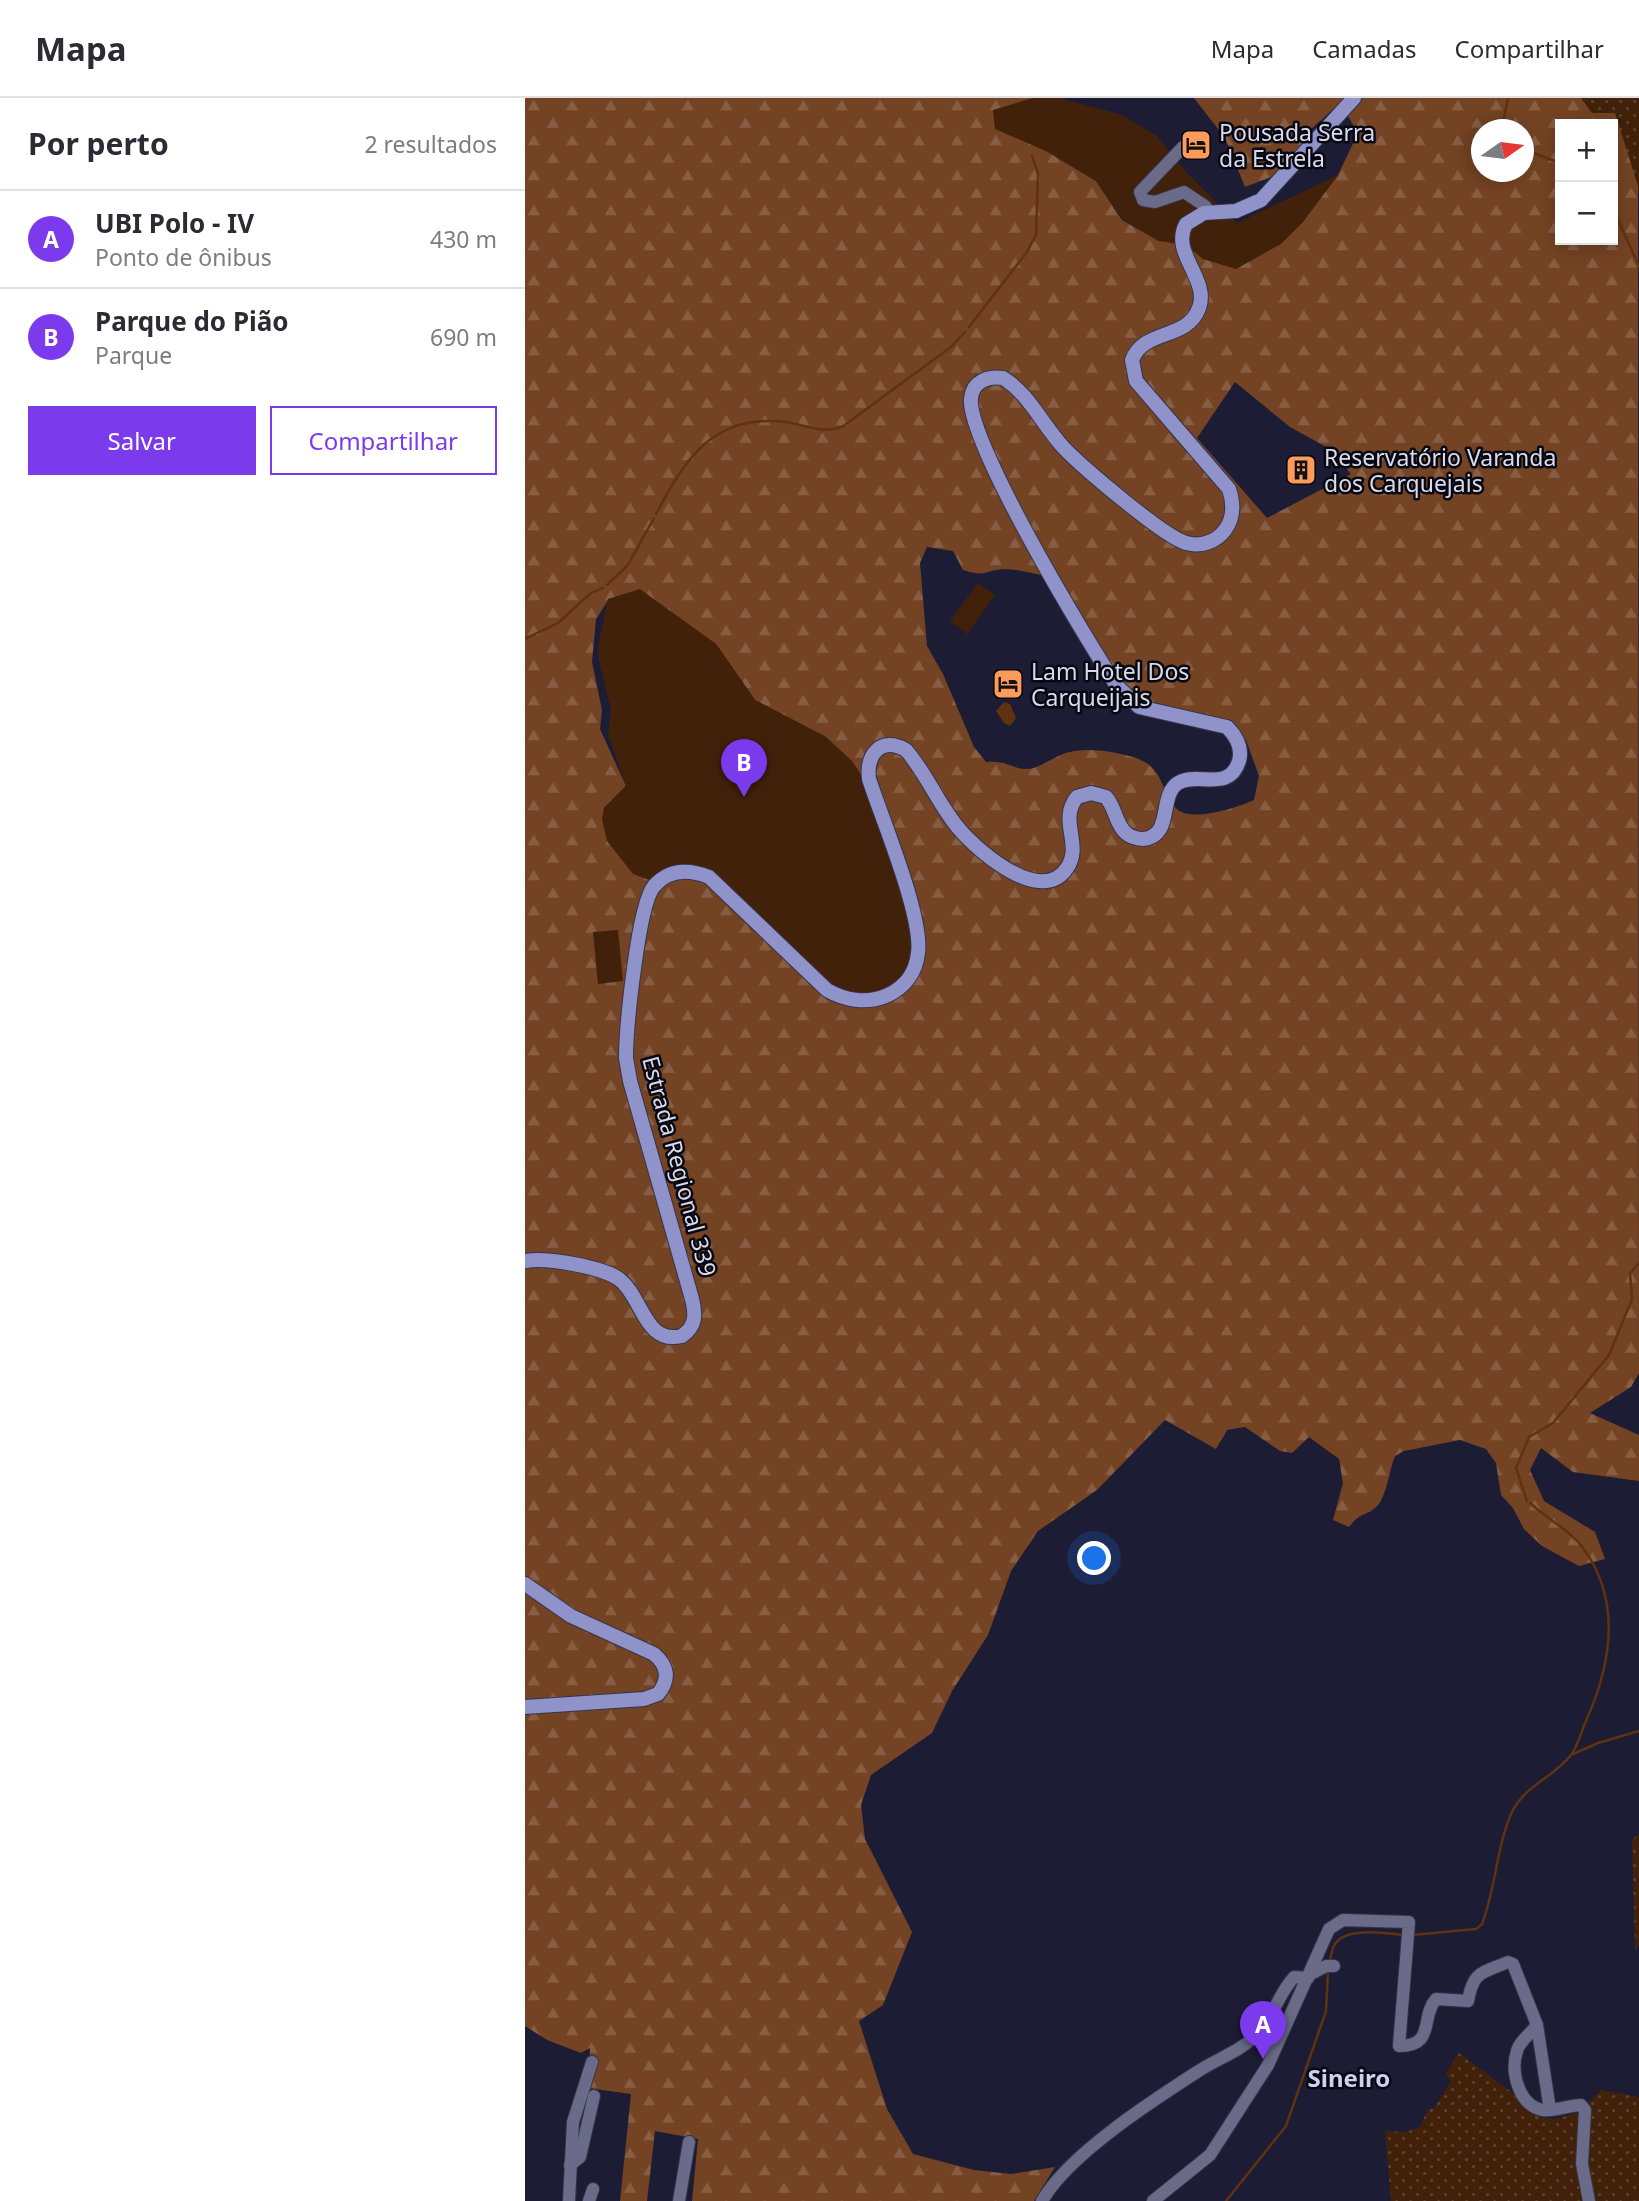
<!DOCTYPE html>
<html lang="pt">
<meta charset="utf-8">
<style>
body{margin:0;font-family:"Noto Sans",sans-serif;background:#f2f2f3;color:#2b2b33}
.controls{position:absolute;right:21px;top:21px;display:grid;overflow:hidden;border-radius:0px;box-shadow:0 4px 18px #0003}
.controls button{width:63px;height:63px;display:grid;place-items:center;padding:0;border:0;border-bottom:2px solid #e1e1e2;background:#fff;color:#2b2b33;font:35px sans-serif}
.compass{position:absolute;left:946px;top:21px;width:63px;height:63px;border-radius:50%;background:#fff;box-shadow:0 4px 18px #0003;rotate:76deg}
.you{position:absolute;left:570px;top:1461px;width:24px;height:24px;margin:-18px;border:5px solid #fff;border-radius:50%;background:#1a73e8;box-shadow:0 0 0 10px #1a73e833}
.badge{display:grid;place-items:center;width:46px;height:46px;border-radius:50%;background:#7c3aed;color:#fff;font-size:23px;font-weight:700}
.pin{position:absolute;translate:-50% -58px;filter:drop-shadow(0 2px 4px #0008)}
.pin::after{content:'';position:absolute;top:37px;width:24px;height:21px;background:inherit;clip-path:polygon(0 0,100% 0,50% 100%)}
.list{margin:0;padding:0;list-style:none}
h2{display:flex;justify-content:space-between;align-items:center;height:91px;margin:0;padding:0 28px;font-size:30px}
h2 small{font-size:23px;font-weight:400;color:#7c7c81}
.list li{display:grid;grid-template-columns:46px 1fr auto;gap:21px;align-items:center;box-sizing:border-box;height:98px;padding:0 28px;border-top:2px solid #e1e1e2}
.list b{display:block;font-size:26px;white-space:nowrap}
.list p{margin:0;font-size:23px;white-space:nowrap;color:#7c7c81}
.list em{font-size:23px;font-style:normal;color:#7c7c81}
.actions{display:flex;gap:14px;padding:21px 28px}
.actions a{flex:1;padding:16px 0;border:2px solid #7c3aed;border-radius:0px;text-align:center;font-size:24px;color:#7c3aed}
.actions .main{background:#7c3aed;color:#fff}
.map{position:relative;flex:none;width:1114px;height:2103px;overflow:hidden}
header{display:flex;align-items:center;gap:42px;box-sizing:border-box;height:98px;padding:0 35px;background:#fff;border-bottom:2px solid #e1e1e2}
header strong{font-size:33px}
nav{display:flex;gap:38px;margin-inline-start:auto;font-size:24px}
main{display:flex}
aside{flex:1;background:#fff}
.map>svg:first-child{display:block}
.grass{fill:url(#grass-dots)}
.forest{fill:url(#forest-firs);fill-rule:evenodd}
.green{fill:#42210a}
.water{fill:#613210}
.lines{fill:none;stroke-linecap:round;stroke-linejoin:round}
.stream{stroke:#613210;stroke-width:2.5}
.minor-casing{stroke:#353549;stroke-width:14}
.major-casing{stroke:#353549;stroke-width:16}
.minor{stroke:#6a6b89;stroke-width:12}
.major{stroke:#9092ca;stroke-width:14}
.labels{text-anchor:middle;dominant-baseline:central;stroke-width:5;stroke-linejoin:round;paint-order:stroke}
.poi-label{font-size:23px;fill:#d9dbec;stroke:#080812;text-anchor:start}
.street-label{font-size:23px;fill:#d9dbec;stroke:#080812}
.neighbourhood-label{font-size:24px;font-weight:bold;fill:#ced0f2;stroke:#080812}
</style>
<header>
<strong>Mapa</strong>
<nav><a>Mapa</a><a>Camadas</a><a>Compartilhar</a></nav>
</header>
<main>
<aside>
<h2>Por perto<small>2 resultados</small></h2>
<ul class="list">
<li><span class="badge">A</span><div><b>UBI Polo - IV</b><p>Ponto de ônibus</p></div><em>430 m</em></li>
<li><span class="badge">B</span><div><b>Parque do Pião</b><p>Parque</p></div><em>690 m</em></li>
</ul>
<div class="actions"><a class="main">Salvar</a><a>Compartilhar</a></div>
</aside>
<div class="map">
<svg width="1114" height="2103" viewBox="0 0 1114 2103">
<defs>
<pattern id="grass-dots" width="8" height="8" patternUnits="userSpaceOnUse" patternTransform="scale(1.75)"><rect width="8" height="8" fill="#42210a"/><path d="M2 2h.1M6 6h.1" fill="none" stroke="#5d412e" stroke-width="1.8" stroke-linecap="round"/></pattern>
<pattern id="forest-firs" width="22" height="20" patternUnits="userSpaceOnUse" patternTransform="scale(1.75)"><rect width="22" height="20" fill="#744323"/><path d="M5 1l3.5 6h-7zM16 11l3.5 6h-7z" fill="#875e43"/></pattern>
</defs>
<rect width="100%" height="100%" fill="#1c1c35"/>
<g class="grass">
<path d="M1056 0H1114V96L1090 16 1067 15Z"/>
<path d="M1114 1736V1848L1110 1852 1107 1742Z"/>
<path d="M934 1955 1023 2021C1049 2019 1059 2011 1076 1992L1114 1999V2103H866L860 2033 879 2034 895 2029 903 2011 909 2010 926 1983 921 1975Z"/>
</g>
<path class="forest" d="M0 0H508L505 2 523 54 571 83 597 122 634 143 777 125 813 77 833 35 815 5 785 32V51L762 73 720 89 700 40 669 0H1056L1067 15H1090L1113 88 1114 1275 1106 1289 1065 1315 1114 1337V1383L1048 1374 1016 1350 1005 1372 1019 1403 1070 1434 1080 1461 1054 1468 1017 1448 999 1431 988 1410 976 1397 971 1365 961 1351 935 1342 879 1353 870 1358C864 1372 862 1400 850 1410 839 1419 837 1413 824 1429L808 1422 818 1385 814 1361 784 1339 767 1355 755 1353 720 1329 702 1332 691 1351 640 1322 572 1392 513 1433 486 1473 463 1537 427 1593 407 1635 346 1677 336 1707 340 1741 387 1834 358 1907 334 1923 362 2011 388 2056 449 2072 486 2076 530 2069 509 2103H167L173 2041 130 2033 122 2103H95L106 1996 63 1990 65 1950 56 1955 22 1942 0 1928ZM1035 26H1088V142H1035ZM956 32H998V74H956ZM710 284 765 329 803 350 826 376 742 420 672 340ZM402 449 428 453 438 472C463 480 461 471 481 471 500 472 518 478 536 482L596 596 683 623 721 642 734 678 729 702C714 709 666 725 652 711 633 693 642 667 604 658 586 653 559 649 541 655 527 659 515 671 501 671 488 671 481 662 461 664L449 649 418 576 402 548 395 465ZM84 501 156 523 191 546 230 602 301 639 79 710 101 688 75 631 77 612 67 564 71 521Z"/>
<g class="green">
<path d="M508 0H535L597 17 632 38 663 76 712 125 813 77 777 125 756 146 711 171 678 161 661 147 634 143 598 122 571 83 523 54 470 31 468 12Z"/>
<path d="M453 485 470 497 442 536 425 523Z"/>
<path d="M115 491 191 546 230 602 301 639 327 663 343 687 394 848 370 894 330 903 306 896 188 782 161 772 124 782 108 776 82 743 77 721 79 710 101 688 83 637 86 611 74 564 73 548 83 501Z"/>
<path d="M93 832 98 883 73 886 68 834Z"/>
</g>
<path class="water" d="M479 604 485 606 491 620 485 628 479 625 471 613Z"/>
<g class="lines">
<g class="stream">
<path d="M982 32 978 25 983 0"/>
<path d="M998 51 1035 65"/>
<path d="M1088 111 1114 168"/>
<path d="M444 229 502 154 511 137 513 75 507 58"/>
<path d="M131 416C160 361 189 315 260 324 282 327 295 336 317 329L426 249 440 234"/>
<path d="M82 487 103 467 129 420"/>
<path d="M0 541 33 525 66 495 78 490"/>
<path d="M1002 1403 991 1370 1004 1339 1028 1325 1084 1257 1107 1201 1105 1175 1114 1165"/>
<path d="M1048 1656 1073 1645 1114 1633"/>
<path d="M887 1837 951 1831 957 1826C971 1790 972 1744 988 1712 1001 1687 1029 1679 1046 1657 1053 1648 1056 1634 1061 1623 1086 1567 1097 1503 1058 1450 1046 1433 1021 1420 1005 1405"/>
<path d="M805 1863C806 1858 807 1850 810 1846 821 1829 860 1835 877 1837"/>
<path d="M701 2103 761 2028 801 1913 803 1873"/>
</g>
<g class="minor-casing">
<g id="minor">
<path d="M658 49 615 94 618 102 630 104 659 94 680 108 685 115"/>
<path d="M784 1877 801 1868H809"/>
<path d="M1012 1927 1025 2012"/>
<path d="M45 2067 55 2059 69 1998"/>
<path d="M44 2103 48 2024 67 1964"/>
<path d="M64 2103 68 2091"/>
<path d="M154 2103 164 2044"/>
<path d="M517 2103C543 2057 627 2003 672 1974 691 1961 715 1954 731 1937 748 1921 753 1896 769 1879L783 1880"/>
<path d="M628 2103 685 2057 743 1967 804 1831 818 1822 884 1824 874 1948C911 1948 895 1919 911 1901L943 1903C948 1873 957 1875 983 1864L988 1866 1012 1927C1006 1935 994 1944 992 1953 985 1974 994 2008 1018 2012 1029 2014 1044 2007 1056 2007L1060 2012 1057 2066 1064 2103"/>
</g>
</g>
<g class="major-casing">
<g id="major">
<path d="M0 1163C21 1159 77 1169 94 1181 118 1199 119 1247 157 1238 171 1228 171 1217 167 1201L105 983 101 960C101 931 113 807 129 788 144 771 164 771 184 779L302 892C321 903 343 906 363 897 380 889 391 874 393 855 398 818 357 721 344 681 341 656 356 638 381 652 402 676 414 708 435 732 455 755 517 808 542 770 558 747 533 722 552 699L566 695 581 699C590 709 590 723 599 733 603 738 611 741 618 741 649 738 633 698 653 685 673 673 704 695 714 663 718 649 711 638 702 629L614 609 592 588C563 545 441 342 446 300 448 283 463 278 478 280 503 295 518 327 538 349 557 369 638 438 661 445 676 449 691 444 700 432 709 420 709 406 704 391L611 283 607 262C619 230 662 243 674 210 685 181 645 155 661 126L679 115 711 113 736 102 829 0"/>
<path d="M0 1486 46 1518 129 1556C143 1568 145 1581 133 1596L119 1601 0 1609"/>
</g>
</g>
<use href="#minor" class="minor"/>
<use href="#major" class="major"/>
</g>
<defs>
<g id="hotel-square" transform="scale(1.575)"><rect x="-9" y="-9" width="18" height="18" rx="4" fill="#ff9b5a" stroke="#080812"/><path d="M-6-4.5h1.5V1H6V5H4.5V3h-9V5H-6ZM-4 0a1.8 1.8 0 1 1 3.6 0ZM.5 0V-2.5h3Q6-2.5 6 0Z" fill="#111"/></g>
<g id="building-square" transform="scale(1.575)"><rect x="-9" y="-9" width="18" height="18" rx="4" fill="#ff9b5a" stroke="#080812"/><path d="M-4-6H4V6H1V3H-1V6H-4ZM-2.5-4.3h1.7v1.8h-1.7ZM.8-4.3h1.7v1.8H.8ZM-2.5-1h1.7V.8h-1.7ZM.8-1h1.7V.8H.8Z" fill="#111"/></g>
</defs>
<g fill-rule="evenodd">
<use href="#hotel-square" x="671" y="47"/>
<use href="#building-square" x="776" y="372"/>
<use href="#hotel-square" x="483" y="586"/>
</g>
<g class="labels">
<g class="poi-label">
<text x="694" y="34">Pousada Serra<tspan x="694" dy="26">da Estrela</tspan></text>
<text x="799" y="359">Reservatório Varanda<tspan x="799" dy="26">dos Carquejais</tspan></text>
<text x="506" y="573">Lam Hotel Dos<tspan x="506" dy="26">Carqueijais</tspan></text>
</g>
<g class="street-label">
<text transform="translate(155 1068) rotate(75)">Estrada Regional 339</text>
</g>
<g class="neighbourhood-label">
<text x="824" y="1979">Sineiro</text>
</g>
</g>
</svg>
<div class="controls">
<button>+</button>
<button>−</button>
</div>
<svg class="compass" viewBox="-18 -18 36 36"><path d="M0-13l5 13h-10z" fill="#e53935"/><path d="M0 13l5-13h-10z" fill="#7c7c81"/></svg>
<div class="you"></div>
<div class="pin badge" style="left:738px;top:1961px">A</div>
<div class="pin badge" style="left:219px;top:699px">B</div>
</div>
</main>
